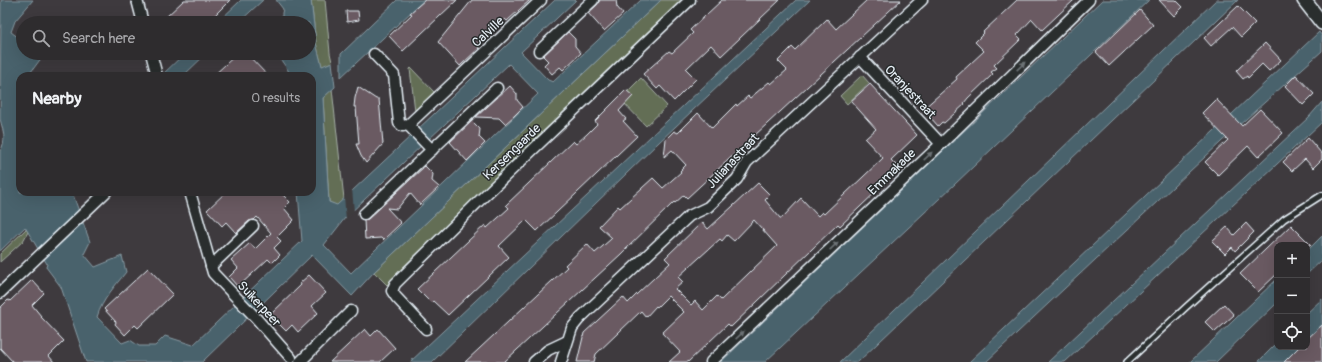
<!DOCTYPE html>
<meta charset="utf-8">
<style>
body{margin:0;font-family:Pangolin,sans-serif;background:#3a383a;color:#f1f3f6}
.controls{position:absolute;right:12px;bottom:12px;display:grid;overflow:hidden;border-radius:8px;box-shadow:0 4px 16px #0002}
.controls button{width:36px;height:36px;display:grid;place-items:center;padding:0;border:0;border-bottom:1px solid #49484a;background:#2e2c2e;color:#f1f3f6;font:20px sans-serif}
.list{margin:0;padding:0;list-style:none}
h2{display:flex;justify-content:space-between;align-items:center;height:52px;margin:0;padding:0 16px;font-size:17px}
h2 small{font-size:13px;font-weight:400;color:#a7a7aa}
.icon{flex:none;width:22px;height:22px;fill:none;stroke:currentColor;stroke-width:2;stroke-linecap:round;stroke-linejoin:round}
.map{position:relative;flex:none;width:1322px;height:362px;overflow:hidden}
.search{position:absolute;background:#2e2c2e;box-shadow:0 4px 16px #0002;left:16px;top:16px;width:300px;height:44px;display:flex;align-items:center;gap:10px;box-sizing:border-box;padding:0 14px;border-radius:22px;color:#a7a7aa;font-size:15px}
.panel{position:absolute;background:#2e2c2e;box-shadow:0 4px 16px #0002;left:16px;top:72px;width:300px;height:124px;border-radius:12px}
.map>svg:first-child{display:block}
.green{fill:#636e55;stroke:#a6b0a6}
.water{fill:#48626c;stroke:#889ba4}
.pier{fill:#3e3a3e}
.building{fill:#6b5a62;stroke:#e8f1f8;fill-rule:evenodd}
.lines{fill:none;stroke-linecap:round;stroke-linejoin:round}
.service-casing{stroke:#e8f1f8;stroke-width:8}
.minor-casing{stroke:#e8f1f8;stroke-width:13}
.tertiary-casing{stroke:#e8f1f8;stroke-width:16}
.service{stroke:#2a2d2e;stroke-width:5}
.minor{stroke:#2a2d2e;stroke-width:10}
.tertiary{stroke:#2a2d2e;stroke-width:13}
.oneway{fill:#6c7275}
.labels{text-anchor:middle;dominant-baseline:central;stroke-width:3;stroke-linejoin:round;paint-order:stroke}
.street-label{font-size:13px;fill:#e8f1f8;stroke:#2a2d2e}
</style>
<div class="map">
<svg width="1322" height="362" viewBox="0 0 1322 362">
<rect width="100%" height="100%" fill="#3e3a3e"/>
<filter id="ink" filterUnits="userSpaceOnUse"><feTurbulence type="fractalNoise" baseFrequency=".025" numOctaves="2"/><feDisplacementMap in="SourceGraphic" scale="8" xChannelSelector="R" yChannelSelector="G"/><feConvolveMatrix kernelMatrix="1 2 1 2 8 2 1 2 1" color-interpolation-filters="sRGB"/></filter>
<g filter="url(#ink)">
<g class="green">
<path d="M311 0H325L330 53 332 62 322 67 316 43Z"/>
<path d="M661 0H685L401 269 387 285 374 272Z"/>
<path d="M411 68 434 92 415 111 410 69Z"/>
<path d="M862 75 869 83 847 104 840 96Z"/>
<path d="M641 78 667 106 646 126 620 99Z"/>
<path d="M332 89 344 199 337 206 329 202 323 98Z"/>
<path d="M26 229 28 232 23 241 0 262V254Z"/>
</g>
<g class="water">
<path d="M1 0H33L15 21 11 32 23 41V53H37L42 57 28 76H20V192H72L90 242 84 254 95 267 122 256 126 272C115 286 102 300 97 317L122 343 130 340 139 346H155L165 336 193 345 302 241 298 192H312V76H289L288 70 276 53H309V23H282V13L283 9 276 0H311L316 43 322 66 332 62 335 87 323 98 329 202 337 205 412 135 422 145 345 218 324 245 351 273 538 94 509 64 428 140 418 129 555 0H576L521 52 548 80 553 82 641 0H661L374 272 352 296 312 255 202 362H86L61 287 46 267 47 264 25 227 0 251V151C7 141 3 130 0 119Z"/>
<path d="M241 0H263L238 23H217Z"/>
<path d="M397 0H424L341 77V54Z"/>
<path d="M796 0H810L658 143 432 362H410Z"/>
<path d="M1102 0H1149L955 184 765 362H721Z"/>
<path d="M1216 0H1238L858 362H840Z"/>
<path d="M1319 32 1322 36V51L1236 128 986 362H969Z"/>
<path d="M185 53H207L183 76H161Z"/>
<path d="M1322 102V122L1065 362H1048L1309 117Z"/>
<path d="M1322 236V260L1307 274V251Z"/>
<path d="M1277 279V303L1216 362H1190Z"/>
<path d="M1322 299V333L1292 362H1258L1277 343V347H1307V313Z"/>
</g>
<path class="pier" d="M352 188 354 212 346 220 344 196Z"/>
<g class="building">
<path d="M184 0H230L207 23H172L166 17Z"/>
<path d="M425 0H457L403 51 389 36 412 14 410 13Z"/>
<path d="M472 0H530L507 21 505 19 477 45 479 48 460 66 438 42Z"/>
<path d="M600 0H616L617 7 623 14 604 31 588 13 597 5Z"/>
<path d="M722 0H780L721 56 711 45 686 69 696 79 674 101 660 86 657 89 643 74 669 51 672 53 693 33 690 30Z"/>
<path d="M867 0H901L687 198 684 195 675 203 674 202 621 254 504 362H465L567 267 565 265 587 244 595 253 611 239 612 238 599 226 618 206 620 208 653 178 663 188 681 172 680 171 686 165 672 150 664 157 666 139 674 131 678 133 698 113 712 128 736 104 737 106 748 96 750 98 769 82 771 84 787 70 778 61 792 47 795 50 827 19 836 29Z"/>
<path d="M1017 0H1074L1042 30 1032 19 1017 35 1021 39 994 65 997 68 991 72 993 74 968 98 964 103 965 104 944 123 942 122 938 126 923 109 957 79 956 77 984 51 975 42 984 33 983 32Z"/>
<path d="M1159 0H1176L1183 7 1174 16Z"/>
<path d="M1238 6 1255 23 1241 37 1232 27 1211 46 1204 38Z"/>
<path d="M1140 10 1153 25 1109 66 1096 52Z"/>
<path d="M346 11H358L359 20 347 22Z"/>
<path d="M568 32 575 39V46L581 53 563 70 560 67 552 74 544 65 548 61 543 56Z"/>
<path d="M1265 43 1281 60 1269 71 1262 64 1248 78 1247 76 1243 79 1236 71Z"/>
<path d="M238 53H246L268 76H213Z"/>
<path d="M1296 75 1314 94 1303 105 1285 86Z"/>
<path d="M870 84 917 135 891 160 900 169 840 226 838 224 731 327 728 324 688 362H669L680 352 662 333 684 312 668 296 657 307 656 306 646 317 641 311 596 354 594 362H577L584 333 623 297 628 303 638 293 670 263 665 258 702 222 708 229 758 183 770 195 765 200 780 218H782L801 198 818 216 822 212 824 214 883 158 865 139 876 129 851 101ZM754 220 777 246 721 300 717 296 703 310 695 301 691 305 675 289 683 282 678 277 720 239 722 241 727 235 734 241Z"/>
<path d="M510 86 517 94V100L523 107 514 116 505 124 499 118 476 117Z"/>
<path d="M358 87 376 99H379L383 144 366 163 361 156 356 144H359L356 107H354L355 98Z"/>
<path d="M626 90 633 96 619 111 626 119 623 121 637 136 537 231 526 220 499 246 509 257 448 315 433 301 431 303 417 289 485 225 487 228 509 208 506 205 573 141 576 144 587 134 597 124 595 121Z"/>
<path d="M1216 99 1242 126 1260 109 1283 133 1258 157 1248 146 1218 175 1205 162 1228 140 1202 113Z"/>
<path d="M472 121 480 129 479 137 485 143 467 161 450 142Z"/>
<path d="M1308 138 1322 154V159L1313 168 1305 159 1292 171 1283 162Z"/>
<path d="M425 166 433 174 432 181 439 187 420 205 410 193 397 209 387 208 401 223 383 240 381 238 365 239 364 220 368 219Z"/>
<path d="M226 192H280L290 202 284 208 294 220 277 237 281 241 274 248 280 255 272 263 268 259 238 287 229 277 238 268 231 260 250 243 255 249 271 233 257 217 254 220 249 221 236 233 226 222 222 226 207 210Z"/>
<path d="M1246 223 1254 232 1235 251 1232 247 1225 254 1212 241 1227 227 1234 235Z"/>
<path d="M1291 225 1311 245H1277V274L1258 292 1240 274Z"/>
<path d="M148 268 173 294 138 328 135 325 125 335 115 324 116 322 104 309Z"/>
<path d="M309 275 326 293 312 306 318 313 298 332 292 325 286 331 270 315 301 285 300 283Z"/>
<path d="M32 280 44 293 32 305 41 316V317L64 341 49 356 54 362H13L0 348V308L8 300 10 301Z"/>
<path d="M1224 304 1234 315 1215 332 1205 322Z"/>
<path d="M1322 325V362H1284L1299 347H1307V339Z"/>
<path d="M365 329 371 336 378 329 395 348 380 362H330Z"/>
</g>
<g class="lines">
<g class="service-casing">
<path id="service" d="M1127 362 1185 308 1284 219 1322 195"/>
</g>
<g class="minor-casing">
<g id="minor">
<path d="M137 0 143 23"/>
<path d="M539 51 593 0"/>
<path d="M151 53 157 76"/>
<path d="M374 54 394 75 399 123 402 126 408 125 541 0"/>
<path d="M860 57 941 144"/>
<path d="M408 125 432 150"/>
<path d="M190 192 213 273 255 317 291 358"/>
<path d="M364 214 497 88"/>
<path d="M211 266 253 226"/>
<path d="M0 293 106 192"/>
<path d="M426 329 396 297 392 291 395 284 480 200 690 0"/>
<path d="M300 362 351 311"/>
<path d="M534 362 548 350 567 341"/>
<path d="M561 362 572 328 580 318 689 216 708 207 737 179 747 162 922 0"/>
<path d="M711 362 941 144 1089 0"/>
</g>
</g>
<g class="tertiary-casing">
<path id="tertiary" d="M1304 0 1322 23"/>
</g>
<use href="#service" class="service"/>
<use href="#minor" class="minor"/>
<use href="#tertiary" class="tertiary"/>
</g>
<defs><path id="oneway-solid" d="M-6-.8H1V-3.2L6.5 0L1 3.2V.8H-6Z"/></defs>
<g class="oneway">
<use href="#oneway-solid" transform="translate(1021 66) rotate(-44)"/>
<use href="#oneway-solid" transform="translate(928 156) rotate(-44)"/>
<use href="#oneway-solid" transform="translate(834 246) rotate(-44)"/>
<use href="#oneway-solid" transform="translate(740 335) rotate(-43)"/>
</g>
</g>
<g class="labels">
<g class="street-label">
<text transform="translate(488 32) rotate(-43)">Calville</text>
<text transform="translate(910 92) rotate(47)">Oranjestraat</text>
<text transform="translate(512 152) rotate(-44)">Kersengaarde</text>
<text transform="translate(733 161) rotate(-47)">Julianastraat</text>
<text transform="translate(892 172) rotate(-44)">Emmakade</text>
<text transform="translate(259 304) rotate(47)">Suikerpeer</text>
</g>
</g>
</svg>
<div class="controls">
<button>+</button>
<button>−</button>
<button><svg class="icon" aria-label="locate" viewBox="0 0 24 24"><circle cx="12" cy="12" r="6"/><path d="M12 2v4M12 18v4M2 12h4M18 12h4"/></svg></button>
</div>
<div class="search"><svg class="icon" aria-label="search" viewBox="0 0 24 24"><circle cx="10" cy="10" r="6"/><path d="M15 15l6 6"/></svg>Search here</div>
<section class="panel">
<h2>Nearby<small>0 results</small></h2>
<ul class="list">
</ul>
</section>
</div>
